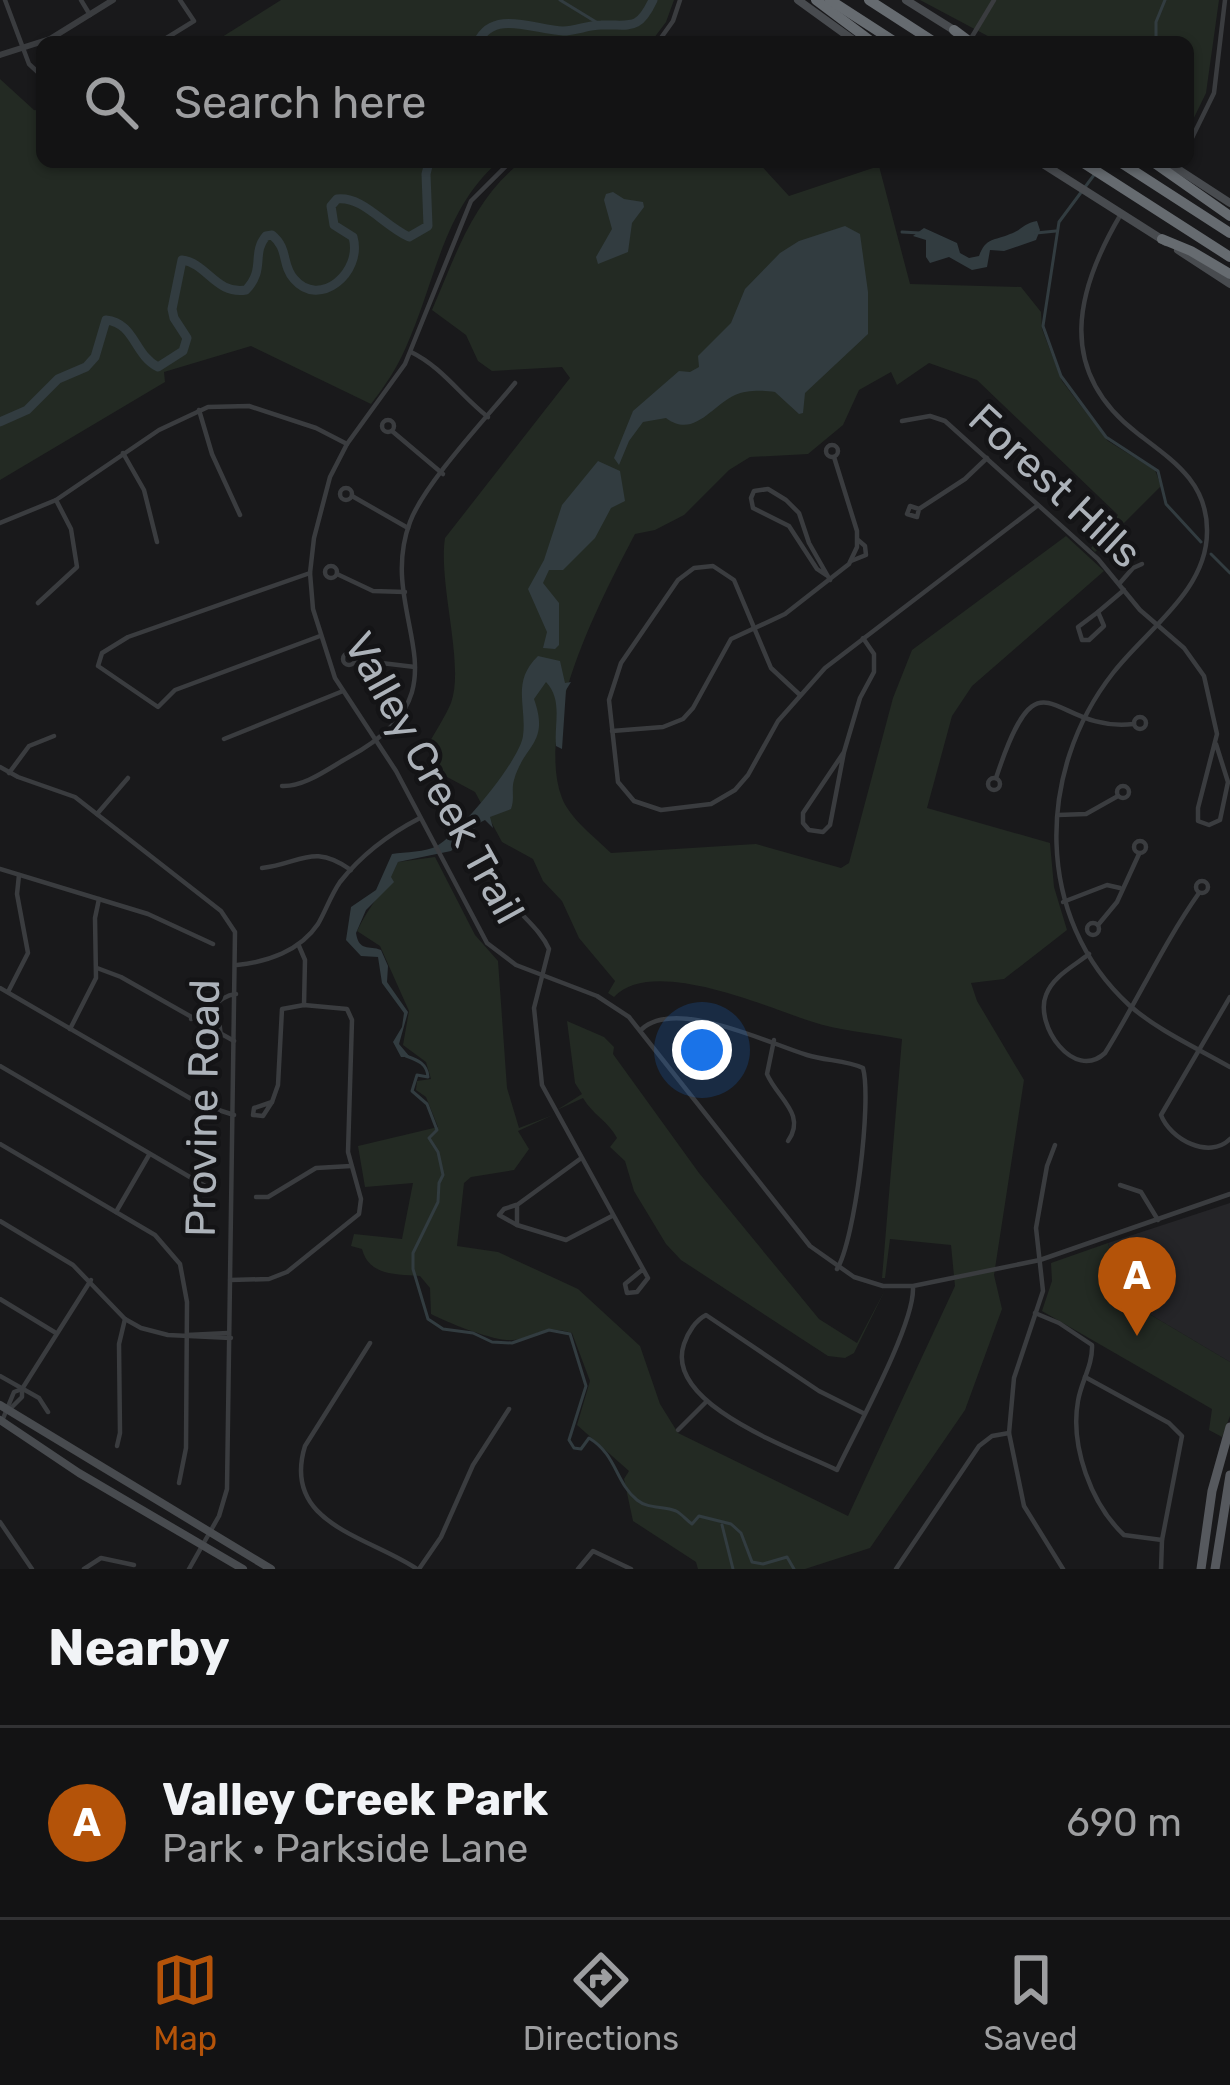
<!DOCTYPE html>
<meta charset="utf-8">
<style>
body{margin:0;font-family:Rubik,sans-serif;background:#1c1c1d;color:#f1f3f6}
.you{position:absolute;left:702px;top:1050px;width:42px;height:42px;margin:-30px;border:9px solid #fff;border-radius:50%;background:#1a73e8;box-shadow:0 0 0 18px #1a73e833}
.badge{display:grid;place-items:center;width:78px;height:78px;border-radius:50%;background:#b45309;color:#fff;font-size:39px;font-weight:700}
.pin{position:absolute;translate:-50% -99px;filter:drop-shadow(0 3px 6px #0008)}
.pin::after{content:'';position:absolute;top:63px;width:42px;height:36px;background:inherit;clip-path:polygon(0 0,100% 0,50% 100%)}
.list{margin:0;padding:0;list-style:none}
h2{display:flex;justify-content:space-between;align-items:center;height:156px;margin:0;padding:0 48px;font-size:51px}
h2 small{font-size:39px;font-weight:400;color:#9d9ea0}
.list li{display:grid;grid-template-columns:78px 1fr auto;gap:36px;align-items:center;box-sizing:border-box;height:192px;padding:0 48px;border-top:3px solid #323234}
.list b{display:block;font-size:45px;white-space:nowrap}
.list p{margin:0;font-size:39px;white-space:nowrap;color:#9d9ea0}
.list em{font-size:39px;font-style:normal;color:#9d9ea0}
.icon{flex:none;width:66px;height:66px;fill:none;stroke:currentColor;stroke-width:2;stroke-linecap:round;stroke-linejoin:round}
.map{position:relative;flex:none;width:1230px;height:1569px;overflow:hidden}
.search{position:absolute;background:#131314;box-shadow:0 3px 9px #0004;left:36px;right:36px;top:36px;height:132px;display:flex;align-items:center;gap:30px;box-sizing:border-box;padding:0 42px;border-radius:18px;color:#9d9ea0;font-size:45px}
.sheet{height:348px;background:#131314}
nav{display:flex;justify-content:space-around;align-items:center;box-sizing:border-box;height:168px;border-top:3px solid #323234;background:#131314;font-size:33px;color:#9d9ea0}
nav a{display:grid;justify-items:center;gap:6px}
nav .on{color:#b45309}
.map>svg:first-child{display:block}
.built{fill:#252528}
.green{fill:#232a23}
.water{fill:#323c40}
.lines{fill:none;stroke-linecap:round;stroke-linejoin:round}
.stream{stroke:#323c40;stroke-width:3}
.river{stroke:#323c40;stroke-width:9}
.minor{stroke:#3a3c3f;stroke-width:4.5}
.tertiary{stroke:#3a3c3f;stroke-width:6}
.secondary{stroke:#484b4f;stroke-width:8}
.primary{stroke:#56595e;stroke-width:9}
.motorway{stroke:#666b70;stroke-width:10}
.labels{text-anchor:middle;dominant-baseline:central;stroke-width:9;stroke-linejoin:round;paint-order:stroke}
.street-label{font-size:42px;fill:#acb2b9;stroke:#141416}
</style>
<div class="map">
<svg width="1230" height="1569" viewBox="0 0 1230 1569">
<rect width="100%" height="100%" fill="#19191b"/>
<path class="built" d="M1230 1203V1362L1124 1299 1108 1243Z"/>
<g class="green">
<path d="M281 0H674L666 22 651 42H214Z"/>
<path d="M920 0H1219L1206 93 1188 130V42H999Z"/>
<path d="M0 79 34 110 42 111V162H498C443 210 435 283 406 347 397 368 385 386 371 404L251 346 164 372 165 382 0 480Z"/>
<path d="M521 162H758L789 196 879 166 910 284 1021 287 1041 312 1042 329 1062 381 1108 441 1155 470 1161 486 1095 552 1091 548 1118 515 977 380 929 363 897 385 891 372 859 390 843 425 808 454 750 457 729 470 684 515 655 530 635 534C602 597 534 726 562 798 570 819 596 838 611 853L756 844 841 868 849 863 893 698 912 650 1066 536 1104 571 972 686 952 716 927 808 1050 843 1054 887 1067 930 1004 979 971 983 977 1001 1024 1080 994 1275 1002 1309 965 1410 870 1548 805 1569H698L696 1562 633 1521 624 1479 629 1471 577 1425 590 1381 572 1333C538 1322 533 1342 506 1340 487 1338 448 1323 431 1314L430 1288 420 1276C396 1274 369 1276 362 1249L351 1246 354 1234 402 1239 413 1183 365 1187 358 1146 438 1127 426 1097 416 1090 417 1081 431 1079 426 1062 403 1045 409 1011 380 946 357 931C369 906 386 888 398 862L435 857 475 935 498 961 507 1088 519 1128 553 1115 518 1131 529 1149 514 1170 471 1177 464 1183 457 1246 498 1252 578 1289 640 1346 660 1404 678 1433 848 1516 955 1286 951 1245 890 1239 885 1278H882L902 1039C872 1033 839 1031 810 1021 764 1006 652 956 614 997L608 993 615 981 579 938 562 901 543 881 533 859 502 842 475 792 436 771 428 745C435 732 445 717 451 703 465 665 438 584 445 538L570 378 562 367 492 371 478 361 466 335 432 310C456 255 472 201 521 162Z"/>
<path d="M567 1021 604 1037 614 1047 613 1054 699 1173 819 1319 857 1343 885 1290 854 1353 845 1358 828 1356 681 1260 666 1244 634 1191 625 1161 610 1147 617 1138C608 1121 593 1115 583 1098L557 1110 582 1094 575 1083Z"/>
<path d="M1108 1243 1124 1299 1230 1362V1416L1222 1437 1209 1430 1212 1409 1042 1311 1052 1281 1051 1263Z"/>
</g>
<g class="water">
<path d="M613 192 624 199 643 202 644 207 632 223 628 252 598 264 596 257 612 229 604 200 606 194Z"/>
<path d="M1037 221 1040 230 1036 240 1004 251 990 250 987 267 972 270 949 257 930 263 926 257V240L913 236 924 228 957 243 960 253 969 258 979 256C986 237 994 241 1010 234 1022 230 1024 223 1037 221Z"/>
<path d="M845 226 860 234 868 292V334L805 393 803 413 799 414 775 392C763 390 746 390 735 395 711 406 694 439 666 418L643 422 629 441 619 465 614 458 633 411 679 371 690 372 699 367 698 356 731 323 745 289 780 253 799 241Z"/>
<path d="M598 461 620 471 625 501 611 508 595 538 563 570H549L543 583 559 603V645L555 649 543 648 547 632 528 589 544 560 562 505Z"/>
<path d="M538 656 560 661 565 683 571 682 566 690 562 749 556 746C554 723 563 700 546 682L534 699C550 744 524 744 514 780 511 790 515 798 511 809L490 817 493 828 485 820 481 822 451 851 398 862 391 877 394 882 366 910 356 933C359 952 369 945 381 950L388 966 387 982 408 1012 399 1044 410 1057H401L393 1042 402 1027 404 1013 382 983 378 957 361 956 346 940 351 907 376 890 392 854C405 852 426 852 437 846 459 833 519 762 523 736 527 706 511 682 538 656Z"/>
</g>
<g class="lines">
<g class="stream">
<path d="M560 0 601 25"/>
<path d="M1156 42V22L1165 0"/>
<path d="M1094 175 1059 222 1043 326 1061 376 1106 437 1158 471 1166 504 1201 542"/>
<path d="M902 232 920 233"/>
<path d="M1036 233 1056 231"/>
<path d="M1211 554 1230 573"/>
<path d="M406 1056C417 1060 427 1063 428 1077L417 1075 412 1091 427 1104 437 1130 429 1138 438 1152 443 1175 439 1183 438 1202 413 1253V1269L428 1319 443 1329 473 1333 492 1342 512 1343 549 1330 570 1334 586 1386 569 1440 574 1448 581 1449 589 1438C617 1455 615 1482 637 1500 648 1509 663 1506 676 1511 682 1514 686 1520 692 1524L699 1516 731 1524 741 1533 752 1562 763 1564 787 1557 794 1569"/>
<path d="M722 1525 733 1569"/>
</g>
<g class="river">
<path d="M478 42C493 9 535 30 563 31 576 31 588 25 601 25 630 24 638 32 653 0"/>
<path d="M0 422 27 410 58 379 86 367 95 357 106 320C135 323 134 355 158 367L183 351 187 338 174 318 172 309 182 260C207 263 216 295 246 290 266 269 251 254 266 236L272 235C289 249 281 264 294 279 319 309 363 273 353 237L334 225 331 206 337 199C363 196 383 225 409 237L428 226 426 174 429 162"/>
</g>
<g class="minor">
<path d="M5 0 29 64 42 76"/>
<path d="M81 0 90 15"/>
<path d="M970 40 994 0"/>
<path d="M160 42 194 21 180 0"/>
<path d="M658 42 673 21 680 0"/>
<path d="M1188 146 1214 93 1225 0"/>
<path d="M510 162 471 201 405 364 347 444 330 477 314 538 310 573 313 609 335 678 396 771 487 943 516 965 597 996 629 1017 810 1246 854 1277 883 1286H913L1040 1260 1230 1194"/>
<path d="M1121 214C1076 290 1055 370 1137 433 1172 460 1208 482 1207 532 1207 591 1146 630 1113 673 1036 771 1034 918 1129 1005 1157 1030 1197 1048 1230 1067"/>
<path d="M411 352C442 367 461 396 488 417"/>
<path d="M199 410 212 454 240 515"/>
<circle cx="388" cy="426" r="6"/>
<path d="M902 421 930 416 945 421 1098 559 1140 610 1184 648 1204 676 1217 734 1198 808V821L1209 825 1220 820 1228 782 1216 744"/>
<path d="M392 431 443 474"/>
<circle cx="832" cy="451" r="6"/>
<path d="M123 453 144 490 157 542"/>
<circle cx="346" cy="494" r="6"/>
<path d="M352 496 408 528"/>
<path d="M919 509 910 506 907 514 917 517 919 509 965 479 987 458"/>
<path d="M0 523 56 500 159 430 208 407 249 406 316 428 347 444"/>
<path d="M851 561 866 555 865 546 858 540"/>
<circle cx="331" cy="572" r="6"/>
<path d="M310 573 128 637 102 653 98 666 158 707 175 690 320 636"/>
<path d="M337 574 373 591 405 592"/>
<path d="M826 575 817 569 789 526 753 508 751 498 754 491 768 489 786 500 799 513 809 543 830 580"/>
<path d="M1119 584 1133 568 1142 564"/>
<path d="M38 603 77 567 71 529 56 500"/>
<path d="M1098 612 1104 626 1089 640H1082L1078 627Z"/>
<path d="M1098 612 1124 590"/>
<circle cx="349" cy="659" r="6"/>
<path d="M356 660 415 667"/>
<path d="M800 695 771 668 734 580 713 566 694 568 678 580 621 663 609 700 618 782 634 801 661 810 711 804 735 790 748 775 778 721 825 668 1037 506"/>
<circle cx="1140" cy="723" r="6"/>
<path d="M612 731 663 727 683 719 693 708 731 639 785 614 849 564 857 547V531L834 457"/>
<path d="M224 739 343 691"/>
<path d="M844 752 830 825 823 832 809 830 803 823V813L844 752 860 698 874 672V654L863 638"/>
<path d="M0 767 18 777 75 797 221 911 235 932 227 1489 219 1516 189 1569"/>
<path d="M9 773 29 746 54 736"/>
<circle cx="994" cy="784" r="6"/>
<path d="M996 778C1041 642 1050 733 1133 724"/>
<circle cx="1123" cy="792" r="6"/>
<path d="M282 786C305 787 329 768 349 757 476 688 374 618 410 522 424 484 487 417 515 383"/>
<path d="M97 814 128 778"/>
<path d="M1058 815 1086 814 1118 796"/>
<circle cx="1140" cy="847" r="6"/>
<path d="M495 858C493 902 535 917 549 949L534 1008 542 1085 648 1278 637 1292 627 1293 625 1284 642 1270"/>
<path d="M262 868C302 863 313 843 351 870"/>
<path d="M0 869 148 914 213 944"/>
<circle cx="1202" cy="887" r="6"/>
<path d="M1063 902 1107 885 1120 888"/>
<circle cx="1093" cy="929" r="6"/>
<path d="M1098 925 1117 902 1139 854"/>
<path d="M299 946 305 960 304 1005"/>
<path d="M1089 954C1074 966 1053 976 1046 995 1034 1025 1074 1082 1105 1053 1138 1000 1163 944 1199 893"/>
<path d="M237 965C267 962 300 951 318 924 326 910 331 895 340 882 362 854 389 834 420 818"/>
<path d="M97 968 121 977 234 1041"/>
<path d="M0 988 200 1104 234 1115"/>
<path d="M8 992 28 953 17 894 19 875"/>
<path d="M1230 997 1161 1115C1170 1139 1209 1160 1230 1139"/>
<path d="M206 1014 219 1021 221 1036"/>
<path d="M191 1019C211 1016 216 996 236 994"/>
<path d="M70 1029 96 978 95 918 99 899"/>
<path d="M642 1029C676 998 768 1043 807 1055 826 1061 846 1060 863 1068 872 1101 855 1240 837 1269"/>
<path d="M774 1040 767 1074C777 1098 807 1114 788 1141"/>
<path d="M0 1066 212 1190"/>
<path d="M272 1102 263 1116 253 1115 254 1108Z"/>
<path d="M0 1144 155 1235 180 1264 187 1302 186 1448 179 1483"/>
<path d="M1055 1145 1047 1166 1036 1228 1043 1291 1014 1378 1009 1433 1024 1506 1063 1569"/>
<path d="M580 1159 517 1205V1225L566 1240 612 1216"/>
<path d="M1120 1185 1141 1192 1158 1220"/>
<path d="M256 1197H268L316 1168 351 1166"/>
<path d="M516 1205 504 1209 499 1215 517 1225"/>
<path d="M116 1212 149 1155"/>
<path d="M0 1221 73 1265 125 1319 141 1328 168 1335 231 1338"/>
<path d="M230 1280 269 1279 287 1272 359 1214 361 1199 348 1152 352 1020 347 1009 304 1005 282 1009 278 1085 272 1102"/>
<path d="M0 1299 56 1333"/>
<path d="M1035 1313 1059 1323 1092 1345C1093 1365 1081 1382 1078 1401 1070 1446 1091 1504 1124 1535L1162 1540"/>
<path d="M187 1335 228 1333"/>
<path d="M370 1343 305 1446C281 1524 368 1536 417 1569"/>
<path d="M0 1376 39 1398 48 1412"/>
<path d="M1085 1377 1169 1423 1182 1436 1162 1540 1161 1569"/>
<path d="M9 1410 22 1397V1389L91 1280"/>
<path d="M863 1413 819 1391 706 1315C696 1320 688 1332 684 1344 663 1405 797 1450 837 1470 856 1430 914 1326 913 1288"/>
<path d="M2 1421 14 1392 22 1389"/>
<path d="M678 1430 706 1402"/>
<path d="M117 1446 120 1433 119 1344 125 1319"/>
<path d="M0 1522 32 1569"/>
<path d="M84 1569 101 1558 134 1565"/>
<path d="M419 1569 441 1537 473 1465 509 1409"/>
<path d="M578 1569 593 1551 631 1569"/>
<path d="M896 1569 979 1446 992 1436 1009 1433"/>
</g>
<path class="tertiary" d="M0 55 50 39 113 0"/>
<g class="secondary">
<path d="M798 0 856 42"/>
<path d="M906 0 957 32"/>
<path d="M1040 162 1166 242"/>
<path d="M1167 162 1230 203"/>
<path d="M1178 250 1230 284"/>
<path d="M0 1405 271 1569"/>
<path d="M0 1420 79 1473 243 1569"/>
</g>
<g class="primary">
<path d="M1201 1569 1212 1491 1230 1427"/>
<path d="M1215 1569 1230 1475"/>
</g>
<g class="motorway">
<path d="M816 0 872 42"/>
<path d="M830 0 895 42"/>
<path d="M869 0 934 42"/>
<path d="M954 30 970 42"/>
<path d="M1082 162 1230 257"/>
<path d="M1120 162 1230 233"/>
<path d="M1153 162 1230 216"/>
<path d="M1162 239 1191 251 1230 274"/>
</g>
</g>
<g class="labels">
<g class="street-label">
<text transform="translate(1055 486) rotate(43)">Forest Hills</text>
<text transform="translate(434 778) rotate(61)">Valley Creek Trail</text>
<text transform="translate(203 1108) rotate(-89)">Provine Road</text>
</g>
</g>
</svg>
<div class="you"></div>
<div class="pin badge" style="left:1137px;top:1336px">A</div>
<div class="search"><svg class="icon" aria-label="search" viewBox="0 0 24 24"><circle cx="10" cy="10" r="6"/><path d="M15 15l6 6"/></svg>Search here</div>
</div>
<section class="sheet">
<h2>Nearby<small></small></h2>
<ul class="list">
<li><span class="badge">A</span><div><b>Valley Creek Park</b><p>Park · Parkside Lane</p></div><em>690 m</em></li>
</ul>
</section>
<nav>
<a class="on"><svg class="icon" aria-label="map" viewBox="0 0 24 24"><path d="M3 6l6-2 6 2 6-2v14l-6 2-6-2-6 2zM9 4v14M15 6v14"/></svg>Map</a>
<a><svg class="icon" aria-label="directions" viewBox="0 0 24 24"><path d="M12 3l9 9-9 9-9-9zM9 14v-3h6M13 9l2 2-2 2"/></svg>Directions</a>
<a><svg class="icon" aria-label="saved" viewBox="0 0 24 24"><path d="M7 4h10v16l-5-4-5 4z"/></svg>Saved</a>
</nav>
